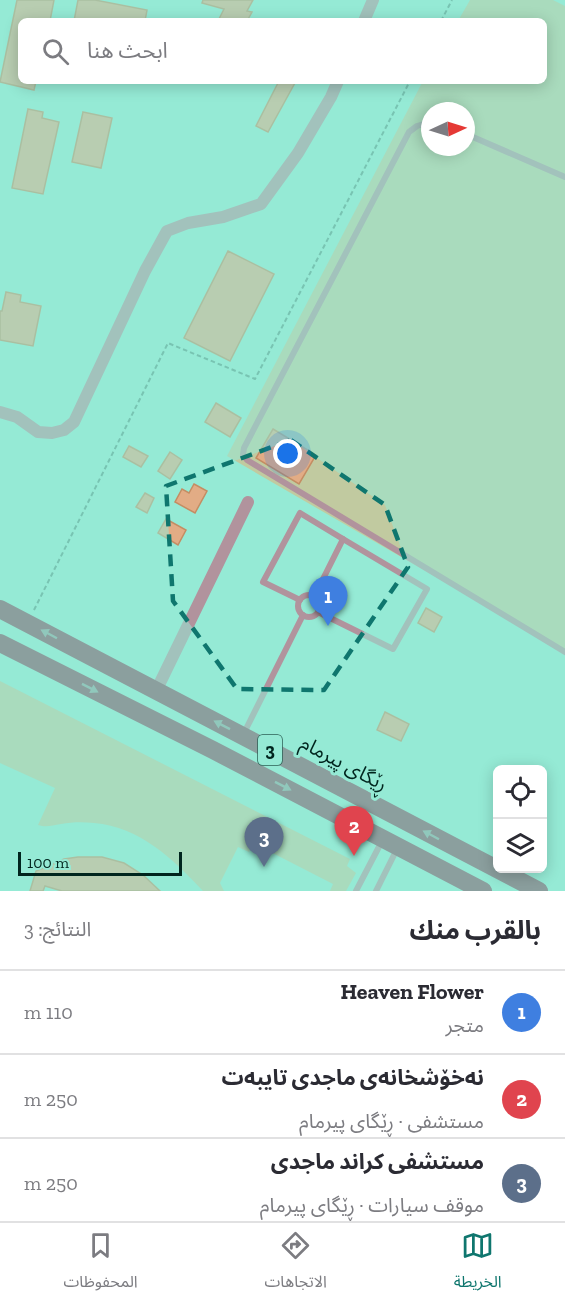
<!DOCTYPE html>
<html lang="ar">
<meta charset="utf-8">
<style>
body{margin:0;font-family:"Zilla Slab","Noto Sans Arabic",serif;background:#f2f2f3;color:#2b2b33;direction:rtl}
.controls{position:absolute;right:18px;bottom:18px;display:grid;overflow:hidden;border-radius:9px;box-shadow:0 3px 15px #0003}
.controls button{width:54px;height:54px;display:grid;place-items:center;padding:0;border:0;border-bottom:2px solid #e1e1e2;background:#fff;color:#2b2b33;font:30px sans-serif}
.compass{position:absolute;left:421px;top:102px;width:54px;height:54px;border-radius:50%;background:#fff;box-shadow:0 3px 15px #0003;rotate:86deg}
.scale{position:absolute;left:18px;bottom:15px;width:164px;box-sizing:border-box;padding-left:6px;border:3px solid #00251e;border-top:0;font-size:16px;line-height:21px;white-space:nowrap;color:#00251e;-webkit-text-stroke:4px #95ead5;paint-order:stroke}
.you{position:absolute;left:288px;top:454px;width:21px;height:21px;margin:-15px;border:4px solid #fff;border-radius:50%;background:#1a73e8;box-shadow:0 0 0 9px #1a73e833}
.badge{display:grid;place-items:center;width:39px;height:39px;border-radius:50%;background:#0f766e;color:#fff;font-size:20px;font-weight:700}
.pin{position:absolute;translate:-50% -50px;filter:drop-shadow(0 2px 3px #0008)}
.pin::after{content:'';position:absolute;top:32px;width:21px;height:18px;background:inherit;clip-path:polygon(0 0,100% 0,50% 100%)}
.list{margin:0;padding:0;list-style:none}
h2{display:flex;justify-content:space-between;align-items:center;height:78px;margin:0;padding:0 24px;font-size:26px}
h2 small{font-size:20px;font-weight:400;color:#7c7c81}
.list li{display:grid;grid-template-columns:39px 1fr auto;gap:18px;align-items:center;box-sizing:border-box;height:84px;padding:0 24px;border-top:2px solid #e1e1e2}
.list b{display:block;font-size:22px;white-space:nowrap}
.list p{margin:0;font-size:20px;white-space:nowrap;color:#7c7c81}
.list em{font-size:20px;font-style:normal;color:#7c7c81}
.icon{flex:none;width:33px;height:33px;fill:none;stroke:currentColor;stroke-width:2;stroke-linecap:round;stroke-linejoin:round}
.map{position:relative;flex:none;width:565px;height:891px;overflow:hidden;direction:ltr}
.search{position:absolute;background:#fff;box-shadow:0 3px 15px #0003;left:18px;right:18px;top:18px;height:66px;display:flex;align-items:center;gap:15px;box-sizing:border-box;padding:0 21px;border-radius:9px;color:#7c7c81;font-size:22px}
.sheet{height:330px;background:#fff}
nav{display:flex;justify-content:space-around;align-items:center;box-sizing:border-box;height:84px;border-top:2px solid #e1e1e2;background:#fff;font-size:16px;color:#7c7c81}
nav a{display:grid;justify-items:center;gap:3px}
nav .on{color:#0f766e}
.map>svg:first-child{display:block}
.green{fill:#c1caa0;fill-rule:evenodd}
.building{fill:#e2ac85;stroke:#c48d63;stroke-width:1.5}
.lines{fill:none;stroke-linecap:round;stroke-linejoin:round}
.path{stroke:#569788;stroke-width:2;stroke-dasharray:4.5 3;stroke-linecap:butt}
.lane{stroke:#b1939d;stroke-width:6}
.street{stroke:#b1939d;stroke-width:12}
.highway{stroke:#7f465b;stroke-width:18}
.oneway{fill:#8ba09e}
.marked{fill:none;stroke:#0f766e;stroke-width:4.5;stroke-dasharray:12 8;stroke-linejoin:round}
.labels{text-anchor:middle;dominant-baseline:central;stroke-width:6;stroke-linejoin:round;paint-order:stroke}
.shield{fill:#95ead5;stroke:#2d6055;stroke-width:1.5}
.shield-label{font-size:18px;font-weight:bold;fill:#00251e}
.street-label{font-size:20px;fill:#00251e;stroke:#95ead5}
</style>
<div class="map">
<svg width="565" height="891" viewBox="0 0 565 891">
<rect width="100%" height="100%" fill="#95ead5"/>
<g class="green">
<path d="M470 0H553L565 6V652L227 456 423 81H544V21H458ZM430 111H466V147H430Z"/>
<path d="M0 681 350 859 347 866 356 873 346 891H330L333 884 253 843 249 852 238 847 220 883 224 891H203C173 859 140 827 94 823 83 822 72 822 61 824 52 825 47 828 38 825L55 788 0 763Z"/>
</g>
<g class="building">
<path d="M17 0H54L50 21H21V81H36L34 90 0 82Z"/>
<path d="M78 0H95L147 10 145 21H74Z"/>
<path d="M203 0H253L247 11 252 12 247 21H218L224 9 202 3Z"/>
<path d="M279 81H296L268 132 256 126Z"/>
<path d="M28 109 43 112 42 118 59 122 43 194 12 188Z"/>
<path d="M83 112 112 118 101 168 72 162Z"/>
<path d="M228 251 274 274 230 361 184 338Z"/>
<path d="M6 292 21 295 20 302 41 306 33 346 0 340V311H2Z"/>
<path d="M216 403 241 418 230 437 205 422Z"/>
<path d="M273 429 316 455 299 484 256 458Z"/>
<path d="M129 446 148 456 141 467 123 457Z"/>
<path d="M170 452 182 460 170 479 158 471Z"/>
<path d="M194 484 207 491 195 513 175 502 182 489 189 493Z"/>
<path d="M145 493 154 498 147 513 136 507Z"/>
<path d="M166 519 186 530 178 545 158 533Z"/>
<path d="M426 608 442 617 434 632 418 623Z"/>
<path d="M385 712 409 724 401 741 377 730Z"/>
<path d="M78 857H102L124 863 143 875 160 891H62L45 886 43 891H30L36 871 64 859Z"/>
</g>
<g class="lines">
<g class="path">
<path d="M441 21 452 0"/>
<path d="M34 610 168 343 255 379 410 81"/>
</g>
<g class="lane">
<path d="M430 122 417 126 409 132 244 448 243 455 247 460 565 652"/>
<path d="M466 134 565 177"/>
<circle cx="309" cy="606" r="11"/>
<path d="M314 597 343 539 427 589 393 649 318 612"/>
<path d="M300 600 263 582 300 513 343 539"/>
<path d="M243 735 303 615"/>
<path d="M356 891 382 841"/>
<path d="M376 891 397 849"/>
</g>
<g class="street">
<path d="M364 21 373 0"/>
<path d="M0 412 17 417 38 432 52 433 64 430 74 422 145 271 167 231 188 223 223 217 261 204 298 153 331 97 338 81"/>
<path d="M156 691 248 502"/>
</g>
<g class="highway">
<path d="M0 609 539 891"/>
<path d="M0 643 213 750 483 891"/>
</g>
</g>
<defs><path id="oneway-solid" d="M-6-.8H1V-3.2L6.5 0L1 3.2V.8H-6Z" transform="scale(1.5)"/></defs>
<g class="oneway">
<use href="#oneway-solid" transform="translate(49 634) rotate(-152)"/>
<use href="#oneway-solid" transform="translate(90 688) rotate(27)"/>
<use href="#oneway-solid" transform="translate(222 725) rotate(-153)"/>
<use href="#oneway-solid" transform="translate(283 786) rotate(27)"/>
<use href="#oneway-solid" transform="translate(431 835) rotate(-152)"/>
</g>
<path d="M0 0H565V891H0ZM291 440 385 505 408 567 324 690 237 689 173 601 166 486Z" fill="#95ead5" fill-opacity=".55" fill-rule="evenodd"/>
<path class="marked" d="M291 440 385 505 408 567 324 690 237 689 173 601 166 486Z"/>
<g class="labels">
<rect class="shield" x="258" y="735" width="24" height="30" rx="4.5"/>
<g class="shield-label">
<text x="270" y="750">3</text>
</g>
<g class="street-label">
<text transform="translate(344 763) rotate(28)">ڕێگای پیرمام</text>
</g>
</g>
</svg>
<div class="controls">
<button><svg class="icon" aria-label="locate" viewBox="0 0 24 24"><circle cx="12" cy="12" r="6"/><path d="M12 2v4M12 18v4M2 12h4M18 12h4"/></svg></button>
<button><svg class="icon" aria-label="layers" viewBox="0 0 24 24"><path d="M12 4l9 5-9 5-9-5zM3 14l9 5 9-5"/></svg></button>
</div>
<svg class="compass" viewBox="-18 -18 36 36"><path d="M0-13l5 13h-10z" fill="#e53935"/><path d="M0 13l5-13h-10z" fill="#7c7c81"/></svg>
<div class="scale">100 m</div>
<div class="you"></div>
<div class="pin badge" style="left:328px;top:626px;background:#3f7fe0">1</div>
<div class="pin badge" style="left:354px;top:856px;background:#e0444e">2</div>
<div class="pin badge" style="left:264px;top:867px;background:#5c6f8a">3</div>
<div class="search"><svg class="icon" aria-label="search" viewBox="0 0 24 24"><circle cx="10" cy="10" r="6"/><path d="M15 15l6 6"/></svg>ابحث هنا</div>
</div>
<section class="sheet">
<h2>بالقرب منك<small>النتائج: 3</small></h2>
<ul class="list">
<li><span class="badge" style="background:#3f7fe0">1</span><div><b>Heaven Flower</b><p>متجر</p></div><em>110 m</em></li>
<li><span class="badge" style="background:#e0444e">2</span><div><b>نەخۆشخانەی ماجدی تایبەت</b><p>مستشفى · ڕێگای پیرمام</p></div><em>250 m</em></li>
<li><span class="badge" style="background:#5c6f8a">3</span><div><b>مستشفی کراند ماجدی</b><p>موقف سيارات · ڕێگای پیرمام</p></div><em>250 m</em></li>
</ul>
</section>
<nav>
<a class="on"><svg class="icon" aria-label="map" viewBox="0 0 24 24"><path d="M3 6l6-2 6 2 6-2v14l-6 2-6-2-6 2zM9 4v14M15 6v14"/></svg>الخريطة</a>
<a><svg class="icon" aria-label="directions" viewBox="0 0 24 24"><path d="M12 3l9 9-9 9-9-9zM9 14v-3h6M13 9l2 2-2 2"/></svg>الاتجاهات</a>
<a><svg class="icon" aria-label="saved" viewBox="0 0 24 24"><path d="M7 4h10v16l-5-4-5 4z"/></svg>المحفوظات</a>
</nav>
